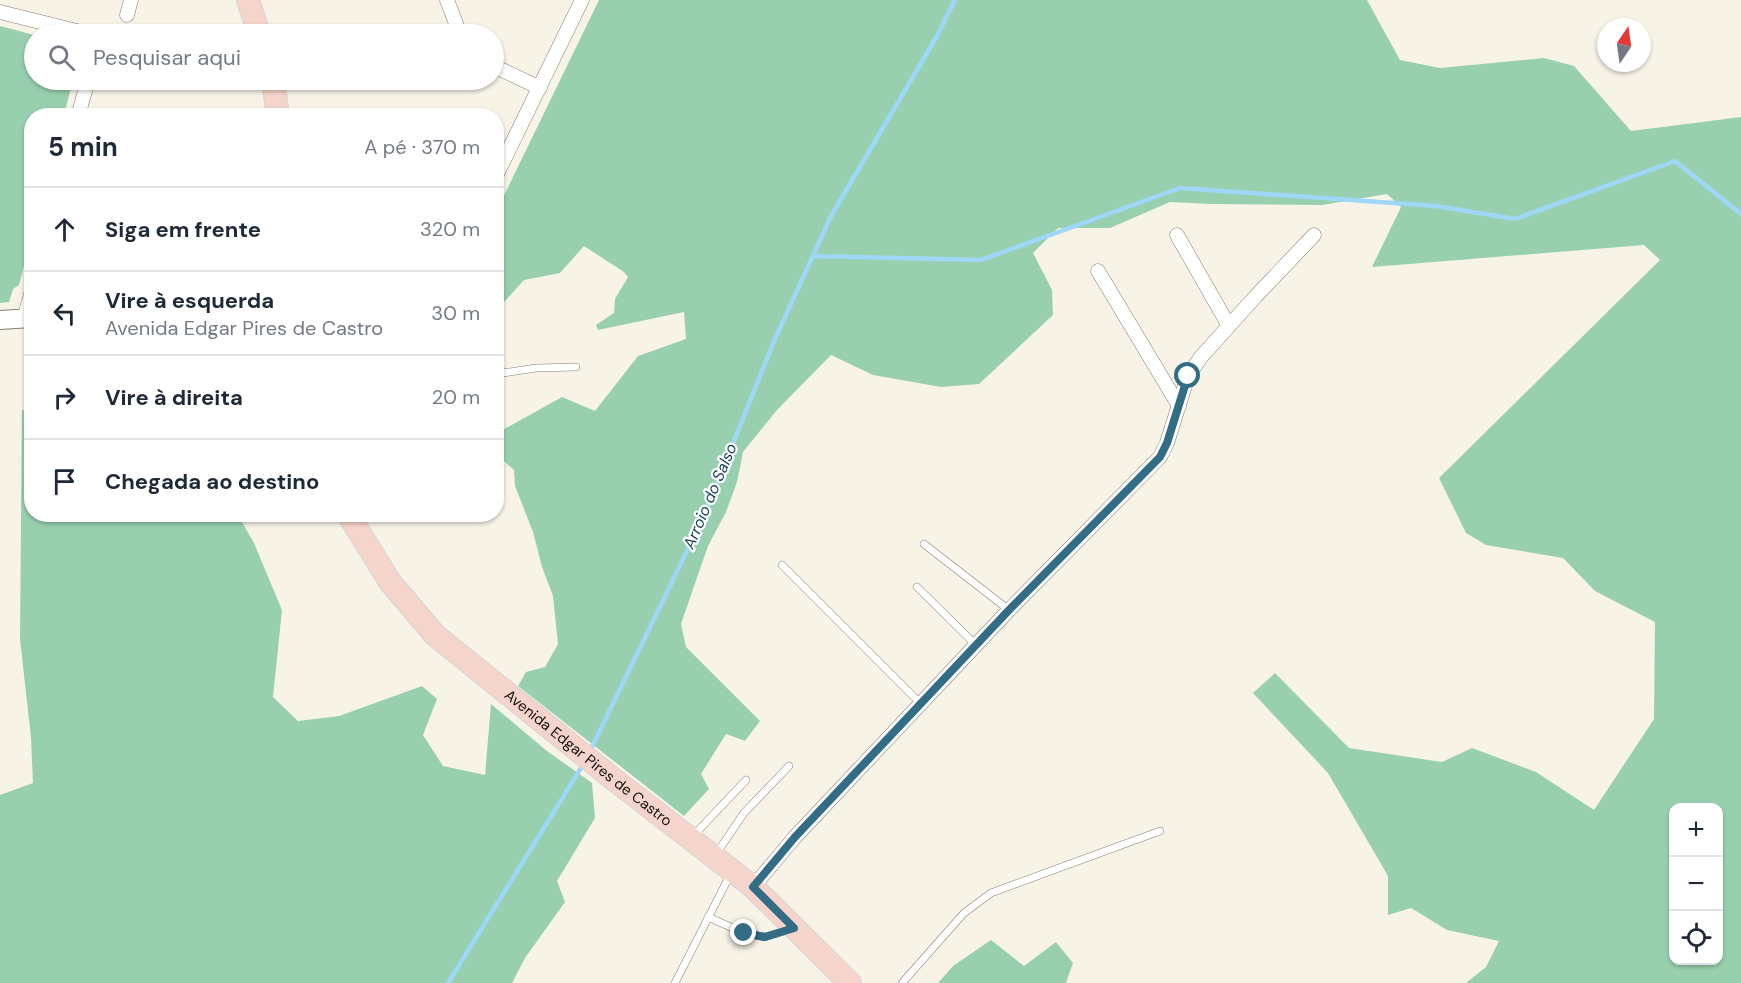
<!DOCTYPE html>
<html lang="pt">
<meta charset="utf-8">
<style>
body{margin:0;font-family:"DM Sans",sans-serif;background:#f6f6f7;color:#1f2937}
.controls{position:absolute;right:18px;bottom:18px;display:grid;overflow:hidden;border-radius:12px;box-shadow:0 2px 4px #0004}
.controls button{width:54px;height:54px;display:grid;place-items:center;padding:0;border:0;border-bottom:2px solid #e0e1e3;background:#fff;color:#1f2937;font:30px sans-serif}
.compass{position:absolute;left:1597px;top:18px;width:54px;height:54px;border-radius:50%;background:#fff;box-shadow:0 2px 4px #0004;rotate:13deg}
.stop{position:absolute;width:18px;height:18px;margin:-14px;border:4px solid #326d85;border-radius:50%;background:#fff}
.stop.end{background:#326d85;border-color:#fff;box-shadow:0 2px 6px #0008}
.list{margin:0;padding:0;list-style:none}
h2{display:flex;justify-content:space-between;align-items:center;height:78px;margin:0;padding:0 24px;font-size:26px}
h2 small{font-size:20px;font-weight:400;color:#747a83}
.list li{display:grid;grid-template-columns:39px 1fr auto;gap:18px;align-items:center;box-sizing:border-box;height:84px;padding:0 24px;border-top:2px solid #e0e1e3}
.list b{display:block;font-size:22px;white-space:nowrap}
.list p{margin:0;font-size:20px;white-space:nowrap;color:#747a83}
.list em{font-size:20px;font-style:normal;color:#747a83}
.icon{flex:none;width:33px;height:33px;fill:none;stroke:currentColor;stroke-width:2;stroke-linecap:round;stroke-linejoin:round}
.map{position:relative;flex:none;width:1741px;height:983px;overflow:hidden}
.search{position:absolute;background:#fff;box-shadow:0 2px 4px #0004;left:24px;top:24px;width:480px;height:66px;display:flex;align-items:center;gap:15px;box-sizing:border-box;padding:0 21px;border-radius:33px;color:#747a83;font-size:22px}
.panel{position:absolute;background:#fff;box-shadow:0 2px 4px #0004;left:24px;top:108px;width:480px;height:414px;border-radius:24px}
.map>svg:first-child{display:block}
.green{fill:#98d0af;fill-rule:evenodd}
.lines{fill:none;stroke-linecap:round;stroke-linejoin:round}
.stream{stroke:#9ed7f8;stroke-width:4.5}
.service-casing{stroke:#827e73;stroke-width:8}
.minor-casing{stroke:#827e73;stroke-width:15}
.tertiary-casing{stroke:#827e73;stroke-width:20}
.primary-casing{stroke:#d5d4d3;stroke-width:24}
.service{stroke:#fff;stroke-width:7}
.minor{stroke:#fff;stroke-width:14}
.tertiary{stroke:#fff;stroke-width:18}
.primary{stroke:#f5d5cb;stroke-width:22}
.route{stroke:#326d85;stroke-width:8}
.labels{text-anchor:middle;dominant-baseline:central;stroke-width:4.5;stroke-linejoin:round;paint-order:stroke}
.street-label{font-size:15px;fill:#13110d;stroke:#fff}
.water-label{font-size:16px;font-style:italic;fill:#17435b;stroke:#fff}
</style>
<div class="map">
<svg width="1741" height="983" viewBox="0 0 1741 983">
<rect width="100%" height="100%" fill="#f8f3e7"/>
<g class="green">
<path d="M599 0H1367L1400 60 1440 68 1544 58 1574 66 1631 131 1741 117V983H1466L1486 967 1499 941 1447 930 1411 908 1388 915V876L1328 773 1253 693 1275 673 1349 748 1442 762 1472 748 1536 772 1594 810 1654 719 1655 622 1595 591 1563 558 1486 545 1466 533 1439 478 1660 260 1644 245 1372 267 1401 207 1387 194 1322 205 1212 204 1170 202 1110 228H1058L1033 253 1052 290 1053 315 979 384 941 387 873 375 831 355 777 410 743 452 737 482 726 512 708 546 681 624 686 647 760 721 745 741 726 734 701 774 709 789 684 816 518 686 526 672 545 667 558 644 553 596 542 567 533 532 515 486 514 470 497 455V433L562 397 595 411 638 356 686 339 684 312 598 330 596 325 614 313 615 299 628 277 624 272 584 246 560 273 524 280 497 310V210ZM1674 808H1718V960H1674Z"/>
<path d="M0 26 34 35V80H73L64 115 32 116 31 238 19 285 13 289 9 302 0 303Z"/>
<path d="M22 410 31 412 32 514 238 515 254 543 282 610 273 697 298 721 339 716 422 686 437 699 423 735 443 766 485 775 491 704 547 751 592 783 595 818 557 881 565 902 525 958 512 983H0V795L33 783 31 738 20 639Z"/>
<path d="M991 940 1024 966 1056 942 1073 963 1066 983H938L953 966Z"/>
</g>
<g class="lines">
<g class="stream">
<path d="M814 256 981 260 1180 188 1436 206 1515 219 1675 161 1741 214"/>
<path d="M590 751 702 520 775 339 831 216 937 36 955 0"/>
<path d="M448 983 584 763"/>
</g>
<g class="service-casing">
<g id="service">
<path d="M496 374 536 368 576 367"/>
<path d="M924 544 1009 610"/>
<path d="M782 565 921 704"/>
<path d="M917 587 976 645"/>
<path d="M692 837 746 780"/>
<path d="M716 854 744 813 789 766"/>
<path d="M708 917 744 933 765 937 791 929"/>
<path d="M675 983 731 873"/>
<path d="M902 983 964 913 991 893 1160 831"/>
</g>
</g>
<g class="minor-casing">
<g id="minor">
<path d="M447 0 460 34"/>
<path d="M0 12 89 34"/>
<path d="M127 15 131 0"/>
<path d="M494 66 540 88"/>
<path d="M78 116 88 80"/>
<path d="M496 176 582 0"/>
<path d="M1177 235 1229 326"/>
<path d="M1098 271 1179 406"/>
<path d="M24 319 32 291"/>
<path d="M753 887 795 837 1009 610 1160 457 1167 443 1188 376 1201 357 1256 296 1314 235"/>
</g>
</g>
<g class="tertiary-casing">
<path id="tertiary" d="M0 320 32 318"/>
</g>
<g class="primary-casing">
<g id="primary">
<path d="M248 0 259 34"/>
<path d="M273 80 278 116"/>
<path id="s1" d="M348 514 390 582 435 635 612 778 753 887 850 983"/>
</g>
</g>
<use href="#service" class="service"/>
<use href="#minor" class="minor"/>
<use href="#tertiary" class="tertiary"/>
<use href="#primary" class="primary"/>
</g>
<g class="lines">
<path class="route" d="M744 933 765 937 794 928 753 887 795 837 1009 610 1160 457 1167 443 1188 376"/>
</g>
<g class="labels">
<g class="street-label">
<text stroke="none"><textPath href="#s1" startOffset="346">Avenida Edgar Pires de Castro</textPath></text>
</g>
<g class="water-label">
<text transform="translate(710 496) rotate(-67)">Arroio do Salso</text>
</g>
</g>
</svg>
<div class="controls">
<button>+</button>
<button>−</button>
<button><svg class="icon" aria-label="locate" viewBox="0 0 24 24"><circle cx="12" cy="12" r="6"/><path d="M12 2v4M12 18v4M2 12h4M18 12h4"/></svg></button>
</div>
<svg class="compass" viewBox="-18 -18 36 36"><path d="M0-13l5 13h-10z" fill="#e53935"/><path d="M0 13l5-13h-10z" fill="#747a83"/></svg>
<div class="stop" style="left:1188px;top:376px"></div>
<div class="stop end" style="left:744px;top:933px"></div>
<div class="search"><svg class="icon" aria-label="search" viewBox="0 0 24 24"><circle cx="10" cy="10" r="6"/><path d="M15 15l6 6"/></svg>Pesquisar aqui</div>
<section class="panel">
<h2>5 min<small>A pé · 370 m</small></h2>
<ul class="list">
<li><svg class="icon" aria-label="ahead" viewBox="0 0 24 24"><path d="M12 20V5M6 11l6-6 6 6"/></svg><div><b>Siga em frente</b></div><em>320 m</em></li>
<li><svg class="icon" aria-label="left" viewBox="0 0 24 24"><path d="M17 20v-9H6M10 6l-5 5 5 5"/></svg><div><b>Vire à esquerda</b><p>Avenida Edgar Pires de Castro</p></div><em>30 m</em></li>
<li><svg class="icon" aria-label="right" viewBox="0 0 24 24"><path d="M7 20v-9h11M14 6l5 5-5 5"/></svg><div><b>Vire à direita</b></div><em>20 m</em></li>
<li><svg class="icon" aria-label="arrive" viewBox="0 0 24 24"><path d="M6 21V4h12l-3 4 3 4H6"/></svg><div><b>Chegada ao destino</b></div></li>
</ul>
</section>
</div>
